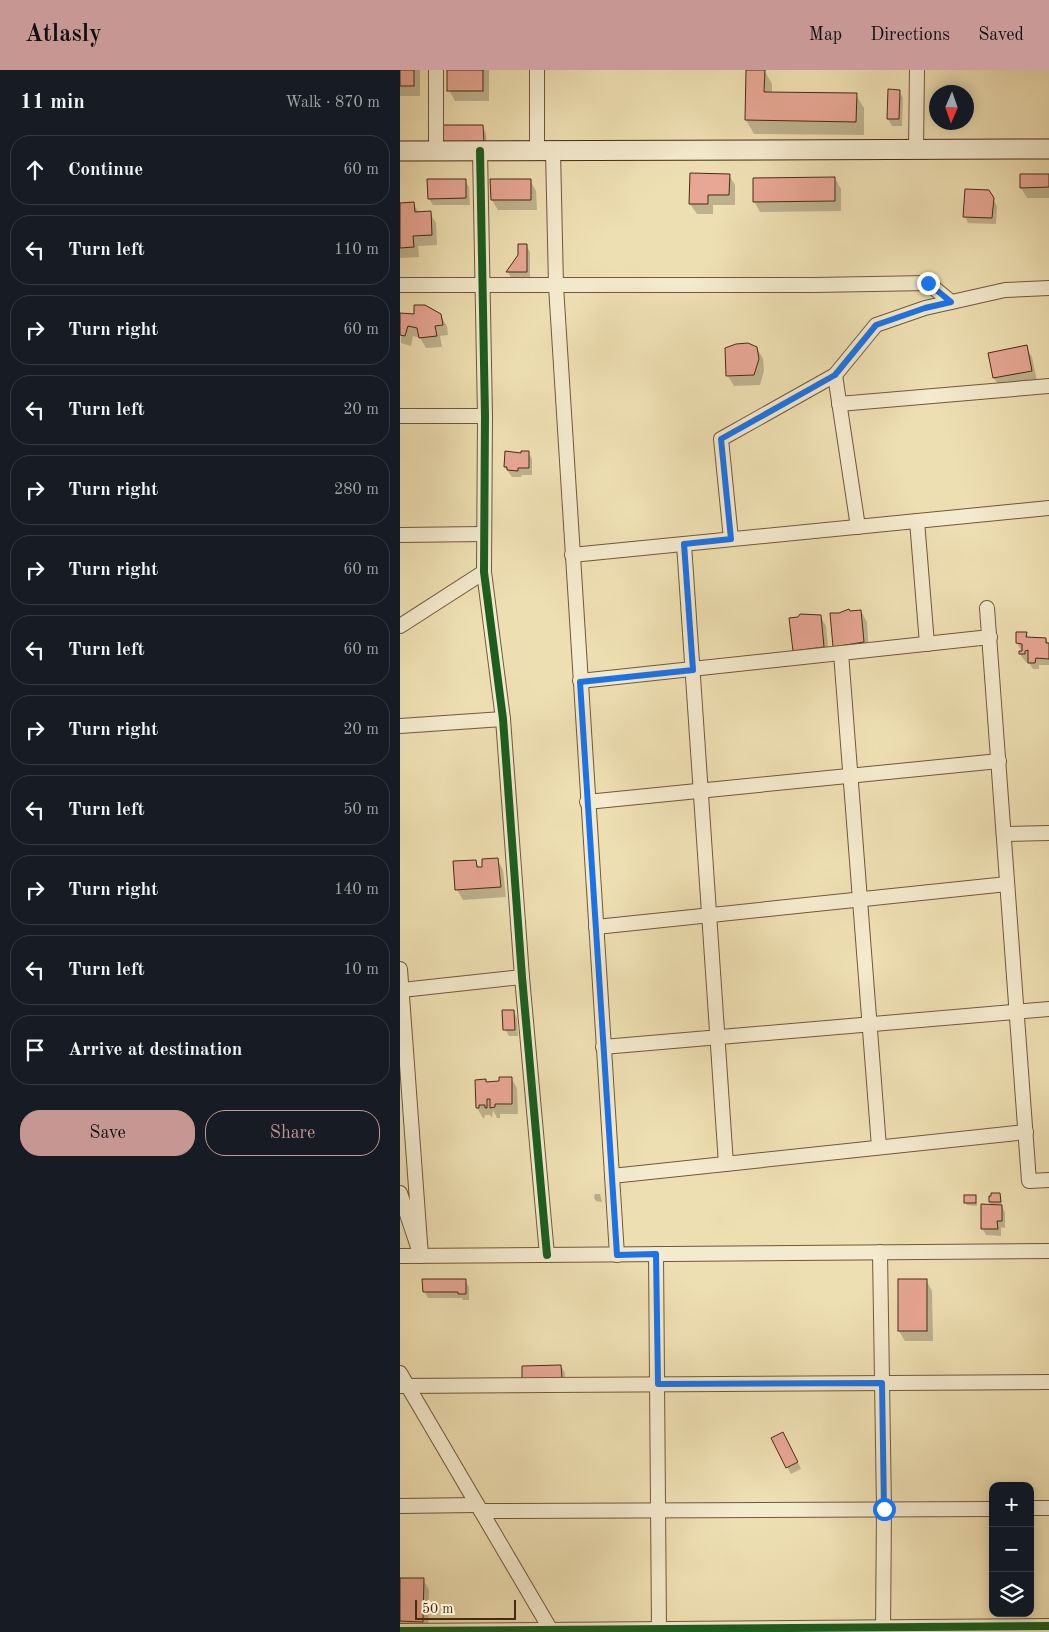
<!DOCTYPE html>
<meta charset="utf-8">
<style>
body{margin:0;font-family:"Old Standard TT",serif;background:#242831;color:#f1f3f6}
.controls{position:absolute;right:15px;bottom:15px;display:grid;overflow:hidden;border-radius:10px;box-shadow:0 2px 12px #0003}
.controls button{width:45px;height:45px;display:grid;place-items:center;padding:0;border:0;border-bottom:1px solid #363941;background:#171b24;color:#f1f3f6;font:25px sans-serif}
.compass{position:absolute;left:529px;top:15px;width:45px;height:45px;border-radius:50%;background:#171b24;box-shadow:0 2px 12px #0003;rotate:182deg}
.scale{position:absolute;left:15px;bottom:12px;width:101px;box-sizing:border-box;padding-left:5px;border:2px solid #482b0f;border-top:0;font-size:14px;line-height:18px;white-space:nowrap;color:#482b0f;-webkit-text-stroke:4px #f4eacd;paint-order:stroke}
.stop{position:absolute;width:15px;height:15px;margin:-11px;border:4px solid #1a73e8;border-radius:50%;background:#fff}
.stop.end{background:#1a73e8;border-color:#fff;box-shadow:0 1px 5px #0008}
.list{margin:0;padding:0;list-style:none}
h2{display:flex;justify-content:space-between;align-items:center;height:65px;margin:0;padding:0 20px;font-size:21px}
h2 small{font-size:16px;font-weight:400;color:#9ea1a6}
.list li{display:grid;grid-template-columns:32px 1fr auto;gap:15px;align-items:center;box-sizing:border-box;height:70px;margin:0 10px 10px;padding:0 10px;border:1px solid #363941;border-radius:20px}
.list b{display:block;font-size:19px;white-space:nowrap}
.list em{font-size:16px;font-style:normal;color:#9ea1a6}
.actions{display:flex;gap:10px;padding:15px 20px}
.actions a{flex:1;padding:11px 0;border:1px solid #c59692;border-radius:20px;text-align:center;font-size:18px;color:#c59692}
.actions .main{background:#c59692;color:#111}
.icon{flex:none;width:28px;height:28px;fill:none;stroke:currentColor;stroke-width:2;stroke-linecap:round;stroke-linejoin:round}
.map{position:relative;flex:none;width:649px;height:1562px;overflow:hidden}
header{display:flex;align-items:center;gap:30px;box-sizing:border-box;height:70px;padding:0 25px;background:#c59692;color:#111}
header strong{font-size:24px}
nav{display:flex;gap:28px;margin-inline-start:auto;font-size:18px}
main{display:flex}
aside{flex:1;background:#171b24}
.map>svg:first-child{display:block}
.shadow{fill:#0003}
.building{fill:#e8a795;stroke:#482b0f}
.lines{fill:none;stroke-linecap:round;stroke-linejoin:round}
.street-casing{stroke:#725838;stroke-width:16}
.secondary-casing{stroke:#482b0f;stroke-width:21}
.street{stroke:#f4eacd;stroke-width:14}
.secondary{stroke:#f4eacd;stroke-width:19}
.cycleway-casing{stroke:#f4eacd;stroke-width:11}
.cycleway{stroke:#1b5e20;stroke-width:8}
.route{stroke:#1a73e8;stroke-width:6}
</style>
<header>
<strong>Atlasly</strong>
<nav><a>Map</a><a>Directions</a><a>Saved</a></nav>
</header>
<main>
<aside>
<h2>11 min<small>Walk · 870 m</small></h2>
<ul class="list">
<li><svg class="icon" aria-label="ahead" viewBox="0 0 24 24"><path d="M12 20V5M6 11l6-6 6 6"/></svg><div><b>Continue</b></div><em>60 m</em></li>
<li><svg class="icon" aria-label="left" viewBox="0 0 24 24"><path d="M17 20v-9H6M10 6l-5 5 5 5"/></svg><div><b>Turn left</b></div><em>110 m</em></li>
<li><svg class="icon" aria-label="right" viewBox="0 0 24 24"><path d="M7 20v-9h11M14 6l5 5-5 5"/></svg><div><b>Turn right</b></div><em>60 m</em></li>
<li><svg class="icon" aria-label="left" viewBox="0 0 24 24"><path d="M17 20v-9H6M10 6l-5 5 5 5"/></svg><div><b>Turn left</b></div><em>20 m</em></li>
<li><svg class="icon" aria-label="right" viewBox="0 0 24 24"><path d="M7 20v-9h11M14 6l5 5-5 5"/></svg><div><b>Turn right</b></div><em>280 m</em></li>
<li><svg class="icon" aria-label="right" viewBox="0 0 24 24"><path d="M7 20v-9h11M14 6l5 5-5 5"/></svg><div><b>Turn right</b></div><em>60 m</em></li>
<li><svg class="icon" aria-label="left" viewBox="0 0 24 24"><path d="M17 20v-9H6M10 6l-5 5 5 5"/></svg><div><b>Turn left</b></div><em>60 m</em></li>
<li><svg class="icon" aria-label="right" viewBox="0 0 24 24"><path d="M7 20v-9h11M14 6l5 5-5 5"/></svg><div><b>Turn right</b></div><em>20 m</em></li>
<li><svg class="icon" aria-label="left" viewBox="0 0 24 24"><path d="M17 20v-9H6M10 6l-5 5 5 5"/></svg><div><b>Turn left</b></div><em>50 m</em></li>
<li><svg class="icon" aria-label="right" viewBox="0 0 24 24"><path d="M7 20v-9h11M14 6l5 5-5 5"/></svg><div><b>Turn right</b></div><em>140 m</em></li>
<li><svg class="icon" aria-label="left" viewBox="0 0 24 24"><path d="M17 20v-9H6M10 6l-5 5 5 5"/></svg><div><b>Turn left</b></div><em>10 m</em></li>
<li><svg class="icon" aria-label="arrive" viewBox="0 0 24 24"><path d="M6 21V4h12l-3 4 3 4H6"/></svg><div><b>Arrive at destination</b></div></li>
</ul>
<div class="actions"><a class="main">Save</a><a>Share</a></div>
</aside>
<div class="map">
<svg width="649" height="1562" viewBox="0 0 649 1562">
<rect width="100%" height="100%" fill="#eedfb2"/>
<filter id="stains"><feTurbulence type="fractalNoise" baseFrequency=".004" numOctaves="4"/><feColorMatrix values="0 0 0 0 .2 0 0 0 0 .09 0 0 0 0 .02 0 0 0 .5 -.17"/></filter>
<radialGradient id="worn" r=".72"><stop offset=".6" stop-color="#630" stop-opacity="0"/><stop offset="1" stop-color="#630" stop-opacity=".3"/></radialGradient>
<g class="shadow">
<rect x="0" y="0" width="20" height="26"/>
<path d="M48 0H89V31H55L49 20Z"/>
<path d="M347 0H364L372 14V23L456 25 464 38V65L354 64 346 50Z"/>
<path d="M499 21 503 28 502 56H492L488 49Z"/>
<path d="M45 56H82L86 63 87 79Z"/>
<path d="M329 105 335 115V135H313V144H297L290 134Z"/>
<path d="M649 105V128H627L621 118Z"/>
<path d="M435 108 441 119V141L360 142 354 131Z"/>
<path d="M65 110 69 117 70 135H33L29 129Z"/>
<path d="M130 110 136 121 137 140H98L92 130Z"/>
<path d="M588 121 597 136 596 154 568 153 565 146Z"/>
<path d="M13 133 19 143H30L36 153 37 175 18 176 19 187 0 188V134Z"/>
<path d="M126 175 130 182V208H111L108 202Z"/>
<path d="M0 245H40L47 256 48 265 40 266 42 277 26 278 20 268 13 266 11 276 1 273Z"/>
<path d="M626 277 632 287 637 311 600 318 594 308 589 284Z"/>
<path d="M357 278 363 289 364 301 360 315 334 316 328 306Z"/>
<path d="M128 382 132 389V405H122L121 407H112L105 397 122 384Z"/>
<path d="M461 541 467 552 469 583 434 577 431 544Z"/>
<path d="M420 546 426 556 429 587 400 591 394 580Z"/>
<path d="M626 563 629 568 646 569 649 574V595H639V599H633L628 591V594L624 590 620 584 624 580H621L617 573Z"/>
<path d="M97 789 103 800 106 827 63 830 57 820 75 791 80 798H84Z"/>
<path d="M113 941 117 948 118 966H109L105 959Z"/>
<path d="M111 1008 117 1018 118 1044H100V1048H97L93 1040 92 1048 90 1045H85L84 1049 83 1048 77 1038 85 1010 87 1013 100 1012Z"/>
<path d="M195 1124H200L202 1132 196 1131 194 1128Z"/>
<path d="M600 1125 602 1136 605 1143V1158L601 1157V1166L586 1165 582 1158 592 1136 590 1132Z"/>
<path d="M575 1126 577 1136 567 1135 565 1132Z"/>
<path d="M65 1210 69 1217V1230H63L62 1228H28L24 1221Z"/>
<path d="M526 1210 532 1221 533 1271H505L499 1261Z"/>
<path d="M161 1296 165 1303V1316L128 1317Z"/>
<path d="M387 1370 401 1399 391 1404 387 1397Z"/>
<path d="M0 1509H23L29 1520 28 1562 0 1561Z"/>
</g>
<g class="building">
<rect x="0" y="0" width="14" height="16"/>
<rect x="47" y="0" width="36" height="21"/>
<path d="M346 0H365L364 22 457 23 456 52 345 50Z"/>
<path d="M488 19 500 20 499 49H487Z"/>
<path d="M43 55H83L84 72 43 73Z"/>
<path d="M290 103 330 104 329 125H308V134H289Z"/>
<path d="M620 104H649V117L620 118Z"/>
<path d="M435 107V131L353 132V108Z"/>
<path d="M27 109H66V128L28 129Z"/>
<path d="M90 109H131V130H91Z"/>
<path d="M565 119 589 120 594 128 592 148 563 147Z"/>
<path d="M14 132 15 142 31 141 32 165 13 166 14 177 0 178V133Z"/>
<path d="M118 174H127V202H106L118 185Z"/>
<path d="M14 235H25L41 244 43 255 35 256 37 266 19 268 17 258 8 256 5 266 0 265V243L14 244Z"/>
<path d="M348 273 357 277 359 289 354 305 326 306 325 278 336 274Z"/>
<path d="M627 275 632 301 593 308 588 283Z"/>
<path d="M105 381 121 383V381H129V398H118V401L107 400V397H104Z"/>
<path d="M449 539 450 541 461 540 464 572 433 577 430 543H439Z"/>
<path d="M400 544 421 545 424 577 393 581 389 548 398 547Z"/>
<path d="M616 562H627L626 567 646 568V573H649V589L636 588 635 593H628V580L625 581V584H619V581H622V574L616 573Z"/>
<path d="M98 788 101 817 55 820 53 791 76 790 77 797H82V789Z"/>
<path d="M102 940H114L115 960H103Z"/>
<path d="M99 1007H112V1034H95V1037L90 1038V1029H87V1038H85V1035H79V1038H76L75 1010 86 1009V1012L99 1011Z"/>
<path d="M591 1123H600L601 1132H589V1126H591Z"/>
<rect x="564" y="1125" width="12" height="8"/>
<path d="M581 1134 602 1135V1151H597L598 1159H581Z"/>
<path d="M22 1209H66V1224H58V1222H23Z"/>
<rect x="498" y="1209" width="29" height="52"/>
<path d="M161 1295 162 1309 122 1311V1296Z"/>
<path d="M383 1362 398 1392 386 1398 371 1368Z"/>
<path d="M0 1508H24L23 1552 0 1551Z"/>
</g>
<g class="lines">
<g class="street-casing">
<g id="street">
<path d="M36 0V81"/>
<path d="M137 0V81"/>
<path d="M516 80 517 0"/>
<path d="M80 81 85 346 84 502 103 649 122 907 147 1185"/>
<path d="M153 81 156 216 217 1185"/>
<path d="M0 215H415L528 213 551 232"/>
<path d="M435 305 476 255 525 238 605 220 649 218"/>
<path d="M439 334 649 316"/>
<path d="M0 346H85"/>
<path d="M517 451 527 574"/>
<path d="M0 465 84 464"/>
<path d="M331 469 321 369 435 305 458 457"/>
<path d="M284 474 326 1094"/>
<path d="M172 485 649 438"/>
<path d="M587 538 629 1111 649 1110"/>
<path d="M0 556 84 502"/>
<path d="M441 583 479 1077"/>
<path d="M180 611 590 567"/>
<path d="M0 656 103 649"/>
<path d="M187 732 599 691"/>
<path d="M604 764 649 763"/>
<path d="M196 857 607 814"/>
<path d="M0 899 21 1186 0 1123"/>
<path d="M2 920 122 907"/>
<path d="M203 977 649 939"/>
<path d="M212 1106 626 1062"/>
<path d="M480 1182 484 1439 483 1562"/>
<path d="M256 1184 259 1559"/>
<path d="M0 1186 649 1181"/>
<path d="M0 1303 152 1562"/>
<path d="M0 1316 649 1312"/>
<path d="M0 1436 77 1435"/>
<path d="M630 1438H649"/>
<path d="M81 1441 593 1439"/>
<path d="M0 1561 649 1556"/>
</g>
</g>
<g class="secondary-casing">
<path id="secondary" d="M0 81 649 79"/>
</g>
<use href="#street" class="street"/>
<use href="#secondary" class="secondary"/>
<g class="cycleway-casing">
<g id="cycleway">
<path d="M80 81 85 346 84 502 103 649 122 907 147 1185"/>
<path d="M0 1561 649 1556"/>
</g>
</g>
<use href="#cycleway" class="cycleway"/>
</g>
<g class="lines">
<path class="route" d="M484 1439 482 1313 258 1314 256 1184 217 1185 180 612 293 600 284 474 331 469 321 369 435 305 476 255 525 238 551 232 528 213"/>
</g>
<rect width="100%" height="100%" filter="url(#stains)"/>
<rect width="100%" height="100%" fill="url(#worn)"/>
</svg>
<div class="controls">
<button>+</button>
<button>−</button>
<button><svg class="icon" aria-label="layers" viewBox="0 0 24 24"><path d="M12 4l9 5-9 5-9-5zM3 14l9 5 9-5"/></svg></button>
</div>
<svg class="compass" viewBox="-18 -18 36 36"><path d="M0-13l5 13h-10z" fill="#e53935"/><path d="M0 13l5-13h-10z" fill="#9ea1a6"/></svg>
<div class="scale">50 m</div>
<div class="stop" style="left:484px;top:1439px"></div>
<div class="stop end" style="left:528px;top:213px"></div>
</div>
</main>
